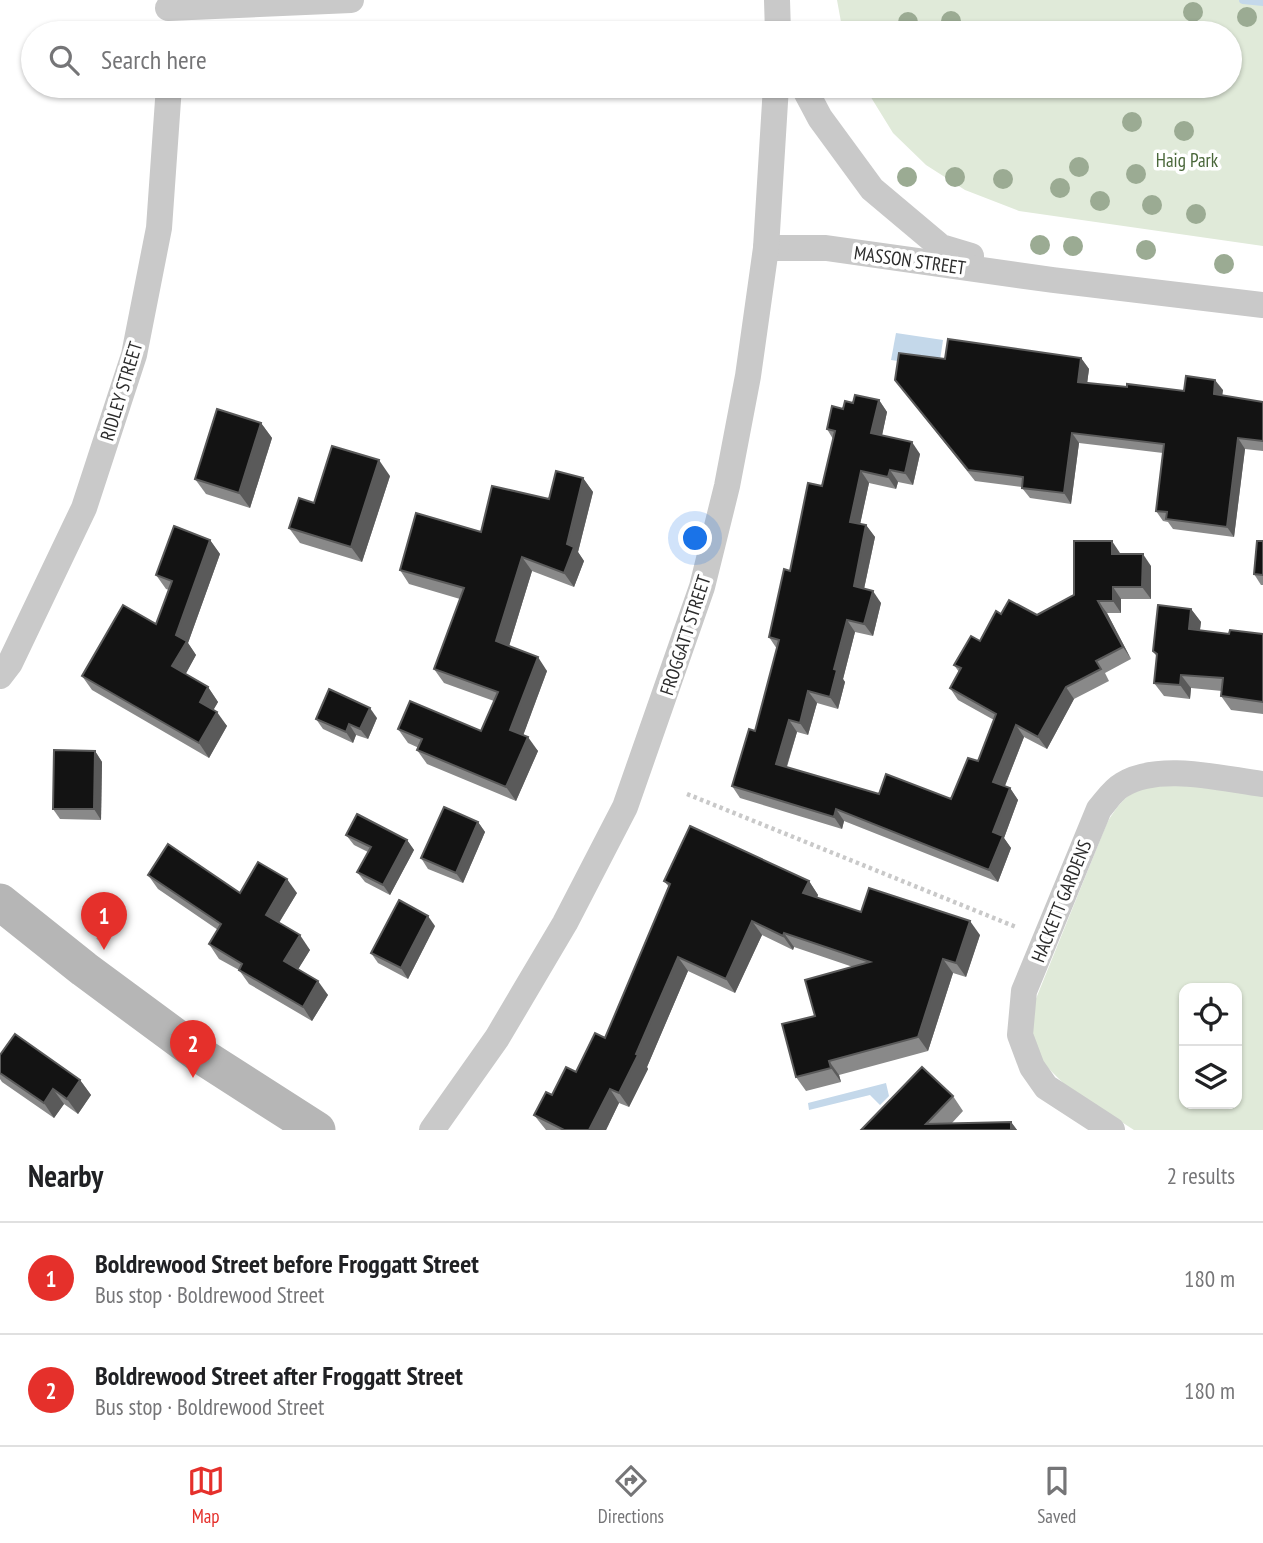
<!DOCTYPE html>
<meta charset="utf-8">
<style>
body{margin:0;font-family:"PT Sans Narrow",sans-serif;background:#f6f6f6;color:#202124}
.controls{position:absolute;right:21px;bottom:21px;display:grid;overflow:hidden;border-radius:14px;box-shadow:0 2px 5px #0004}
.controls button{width:63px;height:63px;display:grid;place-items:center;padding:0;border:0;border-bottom:2px solid #e0e0e0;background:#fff;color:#202124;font:35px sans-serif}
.you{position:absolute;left:696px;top:539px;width:24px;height:24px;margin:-18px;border:5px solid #fff;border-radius:50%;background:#1a73e8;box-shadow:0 0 0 10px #1a73e833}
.badge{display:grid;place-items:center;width:46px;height:46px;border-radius:50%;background:#e5302b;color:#fff;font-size:23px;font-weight:700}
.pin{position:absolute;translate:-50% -58px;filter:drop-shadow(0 2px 4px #0008)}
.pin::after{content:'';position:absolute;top:37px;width:24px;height:21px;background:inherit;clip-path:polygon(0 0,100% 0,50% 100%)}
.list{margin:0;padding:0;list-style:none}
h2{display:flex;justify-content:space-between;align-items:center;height:91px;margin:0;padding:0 28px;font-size:30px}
h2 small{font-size:23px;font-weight:400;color:#757577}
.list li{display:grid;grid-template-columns:46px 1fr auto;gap:21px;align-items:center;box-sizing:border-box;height:112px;padding:0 28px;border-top:2px solid #e0e0e0}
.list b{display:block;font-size:26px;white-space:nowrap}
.list p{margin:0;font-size:23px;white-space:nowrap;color:#757577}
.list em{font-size:23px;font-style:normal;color:#757577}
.icon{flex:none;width:38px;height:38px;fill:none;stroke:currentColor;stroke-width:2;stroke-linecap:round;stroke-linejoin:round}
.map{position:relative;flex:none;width:1263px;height:1130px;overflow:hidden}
.search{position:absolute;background:#fff;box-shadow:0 2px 5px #0004;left:21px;right:21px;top:21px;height:77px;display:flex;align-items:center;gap:18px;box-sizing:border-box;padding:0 24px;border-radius:38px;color:#757577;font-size:26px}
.sheet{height:315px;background:#fff}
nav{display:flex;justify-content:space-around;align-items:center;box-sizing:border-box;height:98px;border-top:2px solid #e0e0e0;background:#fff;font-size:19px;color:#757577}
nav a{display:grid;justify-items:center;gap:4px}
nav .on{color:#e5302b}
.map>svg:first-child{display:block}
.green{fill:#e0ead9;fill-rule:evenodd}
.water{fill:#c4d8ea}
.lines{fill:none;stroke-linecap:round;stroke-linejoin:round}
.stream{stroke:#c4d8ea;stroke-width:8}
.path{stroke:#c9c9c9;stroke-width:4.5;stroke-dasharray:3.5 3.5;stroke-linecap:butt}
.street{stroke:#c9c9c9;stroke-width:26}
.secondary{stroke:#b6b6b6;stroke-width:37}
.tree{fill:#9bab93}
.wall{fill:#898989}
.shaded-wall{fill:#5a5a5a}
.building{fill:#131313;stroke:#5a5a5a;stroke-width:2}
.labels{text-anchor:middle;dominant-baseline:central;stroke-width:7;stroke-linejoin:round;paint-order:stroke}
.park-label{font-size:19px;fill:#4a673a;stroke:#fff}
.street-label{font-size:19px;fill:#2c2c2c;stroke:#fff}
</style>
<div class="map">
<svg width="1263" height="1130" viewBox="0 0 1263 1130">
<rect width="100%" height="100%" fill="#fff"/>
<g class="green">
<path d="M837 0H1263V246L1019 211 965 190 926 165 893 133 864 86H1230V33H843Z"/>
<path d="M1179 781 1263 793V1130H1134L1066 1086 1039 1059 1030 1029 1033 1006 1107 823C1130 785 1138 790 1179 781ZM1184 988H1237V1104H1184Z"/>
</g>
<g class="water">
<path d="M896 333 943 340 939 367 891 360Z"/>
<path d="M886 1083 889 1096 880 1105 870 1095 809 1110 808 1103Z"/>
</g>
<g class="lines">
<path class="stream" d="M1243 0 1263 2"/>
<g class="path">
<path d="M687 794 1016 927"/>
<path d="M98 940 118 913"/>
</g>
<g class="street">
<path d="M777 0 778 33"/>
<path d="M168 8 351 0"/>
<path d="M803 86 820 118 872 189 941 247 971 256"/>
<path d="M766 248H826L1053 280 1263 305"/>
<path d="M0 676 10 663 84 508 134 355 159 228 169 86"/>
<path d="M432 1130 497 1038 565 923 625 807 702 587 727 486 748 376 766 248 776 86"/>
<path d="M1112 1130 1046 1087 1032 1067 1020 1035 1024 991 1099 809C1106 801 1113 790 1122 785 1159 762 1222 779 1263 784"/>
</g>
<path class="secondary" d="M0 902 84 969 203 1057 317 1130"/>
</g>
<g class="tree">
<circle cx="1193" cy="12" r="10"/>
<circle cx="1247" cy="17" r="10"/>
<circle cx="951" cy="21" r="10"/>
<circle cx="908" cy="22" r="10"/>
<circle cx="1132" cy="122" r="10"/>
<circle cx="1184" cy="131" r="10"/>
<circle cx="1079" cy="167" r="10"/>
<circle cx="1136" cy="174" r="10"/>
<circle cx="907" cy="177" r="10"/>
<circle cx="955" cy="177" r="10"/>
<circle cx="1003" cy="179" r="10"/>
<circle cx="1060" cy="188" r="10"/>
<circle cx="1100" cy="201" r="10"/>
<circle cx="1152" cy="205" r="10"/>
<circle cx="1196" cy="214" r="10"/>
<circle cx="1040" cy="245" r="10"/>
<circle cx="1073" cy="246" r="10"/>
<circle cx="1146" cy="250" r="10"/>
<circle cx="1224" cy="264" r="10"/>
</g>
<g class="wall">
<path d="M1081 358 1089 369 1087 383 1127 387 1184 391 1223 390 1222 395 1263 402V451L1245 449 1234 537 1173 529 1168 522 1163 521 1156 511 1163 453 1079 443 1071 504 1030 498 1022 488V487L975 481 895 380 945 359Z"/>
<path d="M879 400 887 412 882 435 920 454 913 485 898 482 896 489 869 483 860 524 866 525 875 537 864 589 881 603 873 636 855 632 843 679 845 682 838 709 817 703 808 735 797 732 787 767 879 794 951 799 978 761 994 720 958 700 950 688 959 672 954 665 980 641 1001 614 1037 615 1074 595 1120 553 1151 566V599H1121V613H1107L1131 659 1105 673 1109 681 1074 699 1047 749 1024 737 1005 786 1010 788 1018 800 1004 838 1011 848 998 882 844 821 842 829 740 798 732 786 755 731 777 649 769 637 790 571 822 486 833 439 827 429 843 409 853 403Z"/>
<path d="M261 423 272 438 250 508 206 494 195 479Z"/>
<path d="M390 476 362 562 300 543 289 528 314 503Z"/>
<path d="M583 478 593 492 578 552 584 561 574 587 532 571 509 646 547 671 523 735 538 751 516 801 427 764 417 750 419 748 408 743 398 729 481 731 494 701 444 683 434 669 460 599 409 584 400 570 549 499Z"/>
<path d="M210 540 220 554 188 643 196 655 185 674 208 687 218 702 213 710 227 726 209 758 92 690 82 676 156 624 169 590 166 589 156 575Z"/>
<path d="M1263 541V585H1261L1254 574Z"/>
<path d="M1191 609 1201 622 1200 630 1229 634H1263V714L1231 710 1221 696 1222 691 1191 688 1190 699 1164 696 1154 683 1157 657 1153 651Z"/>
<path d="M377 718 368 739 356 735 353 743 323 729 316 719Z"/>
<path d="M95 751 102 762 101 820 60 819 53 809Z"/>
<path d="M478 822 485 832 463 883 428 869 421 858Z"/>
<path d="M346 835 407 840 414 850 390 895 365 882 357 872 368 852 354 845Z"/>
<path d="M148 875 240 893H297L279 923 310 950 298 969 328 995 312 1021 249 984 239 970 219 959 209 944 218 930 158 889Z"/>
<path d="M664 881H809L818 895 817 898 861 912 980 935 966 977 953 973 928 1051 839 1075 841 1082 806 1091 796 1077 815 1016 853 967 794 947 793 950 762 935 735 993 688 971 647 1067 648 1069 629 1107 619 1103 606 1130H546L534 1115 552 1095 576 1072 605 1038 669 887Z"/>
<path d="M435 926 408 979 378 963 371 953Z"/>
<path d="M0 1055 80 1080 91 1095 78 1114 64 1104 54 1118 2 1082 0 1079Z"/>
<path d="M953 1096 963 1111 952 1123 1011 1122 1017 1130H861Z"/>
</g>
<g class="shaded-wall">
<path d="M1081 358 1089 369 1086 392 1078 382Z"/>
<path d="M1215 380 1223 390 1221 404 1214 394Z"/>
<path d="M879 400 887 412 880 445 871 433Z"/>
<path d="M261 423 272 438 250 508 239 493Z"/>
<path d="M1072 433 1079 443 1071 504 1064 493Z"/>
<path d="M1238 438 1245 449 1234 537 1227 527Z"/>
<path d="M912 442 920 454 913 485 905 473Z"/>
<path d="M379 460 390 476 362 562 351 547Z"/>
<path d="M890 470 898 482 896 489 888 477Z"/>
<path d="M861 471 869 483 858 534 850 522Z"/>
<path d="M583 478 593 492 578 552 584 561 574 587 564 573 567 544Z"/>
<path d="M866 525 875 537 862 598 854 586Z"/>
<path d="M210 540 220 554 188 643 196 655 182 681 172 666 176 635Z"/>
<path d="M1112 541 1120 553V566L1112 554Z"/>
<path d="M1143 554 1151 566V599L1142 587Z"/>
<path d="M522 557 532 571 506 656 496 641Z"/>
<path d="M1113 587 1121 599V613L1113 601Z"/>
<path d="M873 591 881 603 873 636 864 624Z"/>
<path d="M1098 601 1107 613 1131 659 1123 647Z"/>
<path d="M1191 609 1201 622 1198 643 1189 629Z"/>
<path d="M847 620 855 632 843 679 845 682 838 709 830 697 834 669Z"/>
<path d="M538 657 547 671 520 744 510 730Z"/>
<path d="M1181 675 1191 688 1190 699 1180 685Z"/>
<path d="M208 687 218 702 210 716 200 702Z"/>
<path d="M1066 687 1074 699 1047 749 1038 737Z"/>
<path d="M808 691 817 703 808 735 800 723Z"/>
<path d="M370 708 377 718 368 739 360 729Z"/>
<path d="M217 712 227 726 209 758 199 743Z"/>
<path d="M789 720 797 732 784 775 776 764Z"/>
<path d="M349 724 356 735 353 743 346 732Z"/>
<path d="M1016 725 1024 737 1002 793 993 782Z"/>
<path d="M528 737 538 751 516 801 506 787Z"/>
<path d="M95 751 102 762 101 820 94 809Z"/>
<path d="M1010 788 1018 800 1004 838 1011 848 998 882 989 870 993 832Z"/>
<path d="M836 809 844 821 842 829 834 817Z"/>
<path d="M478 822 485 832 463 883 456 873Z"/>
<path d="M407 840 414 850 390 895 383 885Z"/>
<path d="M287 879 297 893 275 929 266 915Z"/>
<path d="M809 881 818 895 813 907 803 893Z"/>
<path d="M428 916 435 926 408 979 401 968Z"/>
<path d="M752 921 762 935 735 993 726 979Z"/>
<path d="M970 921 980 935 966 977 956 963Z"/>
<path d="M784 933 794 947 793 950 783 936Z"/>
<path d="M300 935 310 950 294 976 284 961Z"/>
<path d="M678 957 688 971 647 1067 648 1069 629 1107 619 1093Z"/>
<path d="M943 959 953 973 928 1051 918 1037Z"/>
<path d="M318 981 328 995 312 1021 303 1007Z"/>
<path d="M829 1061 839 1075 841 1082 831 1068Z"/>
<path d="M80 1080 91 1095 78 1114 67 1099Z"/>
<path d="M53 1089 64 1104 54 1118 44 1103Z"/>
<path d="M610 1089 619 1103 606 1130H589Z"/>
<path d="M1011 1122 1017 1130H1011Z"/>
</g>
<g class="building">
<path d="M948 339 1081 358 1078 382 1127 387V384L1184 391 1186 376 1215 380 1214 394 1263 402V441L1238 438 1227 527 1166 519 1167 512 1156 511 1164 444 1072 433 1064 493 1022 488 1023 477 968 470 895 380 899 353 945 359Z"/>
<path d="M855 395 879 400 871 433 912 442 905 473 890 470 888 477 861 471 850 522 866 525 854 586 873 591 864 624 847 620 834 669 837 670 830 697 808 691 800 723 789 720 776 764 879 794 886 774 951 799 968 758 978 761 996 714 950 688 961 668 954 665 971 636 980 641 996 611 1001 614 1009 600 1037 615 1074 595V541H1112V554H1143L1142 587H1113V601H1098L1123 647 1096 661 1101 669 1066 687 1038 737 1016 725 993 782 1010 788 993 832 1003 836 989 870 836 809 834 817 732 786 749 729 755 731 779 640 769 637 784 569 790 571 808 483 822 486 835 431 827 429 832 406 843 409 845 401 853 403Z"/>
<path d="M217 409 261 423 239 493 195 479Z"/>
<path d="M332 446 379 460 351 547 289 528 299 498 314 503Z"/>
<path d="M556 471 583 478 567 544 574 547 564 573 522 557 496 641 538 657 510 730 528 737 506 787 417 750 422 739 398 729 410 701 481 731 498 692 434 669 464 588 400 570 416 513 481 532 492 486 549 499Z"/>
<path d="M174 526 210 540 176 635 187 641 172 666 208 687 200 702 217 712 199 743 82 676 123 605 156 624 172 581 156 575Z"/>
<path d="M1257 541H1263V575L1254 574Z"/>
<path d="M1158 605 1191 609 1189 629 1229 634 1230 630 1263 634V702L1221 696 1223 678 1181 675 1180 685 1154 683 1157 654 1153 651Z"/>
<path d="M329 689 370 708 360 729 349 724 346 732 316 719Z"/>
<path d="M54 750 95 751 94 809H53Z"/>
<path d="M444 807 478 822 456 873 421 858Z"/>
<path d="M357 814 407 840 383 885 357 872 371 847 346 835Z"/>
<path d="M690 826 809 881 803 893 861 912 869 888 970 921 956 963 943 959 918 1037 829 1061 831 1068 796 1077 782 1024 815 1016 805 980 870 962 784 933 783 936 752 921 726 979 678 957 636 1054 638 1055 619 1093 610 1089 589 1130H564L534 1115 546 1092 552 1095 566 1067 576 1072 595 1033 605 1038 670 884 664 881Z"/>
<path d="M168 844 240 893 258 862 287 879 266 915 300 935 284 961 318 981 303 1007 239 970 242 964 209 944 221 924 148 875Z"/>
<path d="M399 900 428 916 401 968 371 953Z"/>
<path d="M15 1034 80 1080 67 1099 53 1089 44 1103 0 1073V1055Z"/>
<path d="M922 1067 953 1096 926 1124 1011 1122V1130H861Z"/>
</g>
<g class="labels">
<g class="park-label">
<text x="1187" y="160">Haig Park</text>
</g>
<g class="street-label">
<text transform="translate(910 260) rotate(8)">MASSON STREET</text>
<text transform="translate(121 391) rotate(-73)">RIDLEY STREET</text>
<text transform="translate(685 635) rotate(-72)">FROGGATT STREET</text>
<text transform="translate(1061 901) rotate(-68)">HACKETT GARDENS</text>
</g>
</g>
</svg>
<div class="controls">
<button><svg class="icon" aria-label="locate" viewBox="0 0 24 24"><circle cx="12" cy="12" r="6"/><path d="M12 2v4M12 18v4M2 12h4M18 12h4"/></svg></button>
<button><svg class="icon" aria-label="layers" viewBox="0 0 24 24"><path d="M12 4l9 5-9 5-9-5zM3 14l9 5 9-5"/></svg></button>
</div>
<div class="you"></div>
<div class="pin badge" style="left:104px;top:950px">1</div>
<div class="pin badge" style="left:193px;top:1078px">2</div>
<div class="search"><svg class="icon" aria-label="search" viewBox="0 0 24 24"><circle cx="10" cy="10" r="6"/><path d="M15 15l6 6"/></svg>Search here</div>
</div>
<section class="sheet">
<h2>Nearby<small>2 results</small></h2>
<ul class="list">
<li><span class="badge">1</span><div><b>Boldrewood Street before Froggatt Street</b><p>Bus stop · Boldrewood Street</p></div><em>180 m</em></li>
<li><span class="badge">2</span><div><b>Boldrewood Street after Froggatt Street</b><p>Bus stop · Boldrewood Street</p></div><em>180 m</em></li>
</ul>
</section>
<nav>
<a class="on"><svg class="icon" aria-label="map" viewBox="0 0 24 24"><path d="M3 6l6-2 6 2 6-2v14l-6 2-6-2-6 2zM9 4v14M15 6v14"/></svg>Map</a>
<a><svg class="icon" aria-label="directions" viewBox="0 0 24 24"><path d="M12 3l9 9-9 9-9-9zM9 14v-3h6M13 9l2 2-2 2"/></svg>Directions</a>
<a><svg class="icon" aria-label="saved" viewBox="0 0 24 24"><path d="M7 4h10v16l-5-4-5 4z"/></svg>Saved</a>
</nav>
